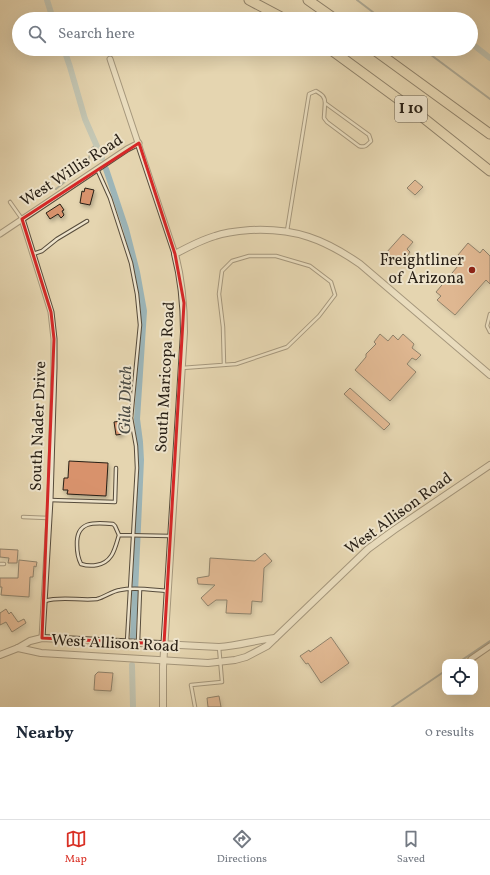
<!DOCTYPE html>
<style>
body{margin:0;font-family:Vollkorn,serif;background:#f2f2f3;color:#1f2937}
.controls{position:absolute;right:12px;bottom:12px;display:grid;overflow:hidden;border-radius:8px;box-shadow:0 4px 16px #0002}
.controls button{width:36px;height:36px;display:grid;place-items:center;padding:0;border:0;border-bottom:1px solid #e0e1e3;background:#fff;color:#1f2937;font:20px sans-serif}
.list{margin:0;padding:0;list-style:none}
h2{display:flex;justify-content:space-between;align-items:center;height:52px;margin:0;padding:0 16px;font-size:17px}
h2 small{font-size:13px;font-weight:400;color:#747a83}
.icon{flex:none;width:22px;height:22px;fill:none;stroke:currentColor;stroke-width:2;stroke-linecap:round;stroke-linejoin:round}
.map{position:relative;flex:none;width:490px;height:707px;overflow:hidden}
.search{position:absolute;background:#fff;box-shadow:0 4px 16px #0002;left:12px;right:12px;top:12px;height:44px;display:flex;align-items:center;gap:10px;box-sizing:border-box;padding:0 14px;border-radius:22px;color:#747a83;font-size:15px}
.sheet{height:112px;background:#fff}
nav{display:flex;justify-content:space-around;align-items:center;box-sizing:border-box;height:56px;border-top:1px solid #e0e1e3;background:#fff;font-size:11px;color:#747a83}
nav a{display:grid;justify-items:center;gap:2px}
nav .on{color:#d93025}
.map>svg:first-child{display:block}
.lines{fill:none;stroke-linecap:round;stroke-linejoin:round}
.stream{stroke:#6e7977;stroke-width:2}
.canal{stroke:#9cb5b8;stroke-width:6}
.building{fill:#d8926c;stroke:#281f15;filter:url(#shadow)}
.service-casing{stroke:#574c3c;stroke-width:4.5}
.minor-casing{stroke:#574c3c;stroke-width:7}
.tertiary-casing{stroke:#574c3c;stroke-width:8}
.motorway-casing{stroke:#281f15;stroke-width:11}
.service{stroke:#eee4cc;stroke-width:2.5}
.minor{stroke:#eee4cc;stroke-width:5}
.tertiary{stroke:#eee4cc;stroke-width:6}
.motorway{stroke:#e5d5b0;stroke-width:9}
.marked{fill:none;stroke:#d62828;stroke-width:3;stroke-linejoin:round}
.poi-dot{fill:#8f2418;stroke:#eee4cc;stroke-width:1.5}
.labels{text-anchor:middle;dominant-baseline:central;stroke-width:4;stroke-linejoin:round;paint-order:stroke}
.shield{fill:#eee4cc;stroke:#635a4c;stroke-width:1}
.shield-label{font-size:15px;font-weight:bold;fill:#281f15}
.street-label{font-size:16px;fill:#281f15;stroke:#eee4cc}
.poi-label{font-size:16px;fill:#281f15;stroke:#eee4cc;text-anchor:end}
.water-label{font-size:17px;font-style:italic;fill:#4b4c46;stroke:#eee4cc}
</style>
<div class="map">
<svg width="490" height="707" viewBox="0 0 490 707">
<defs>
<filter id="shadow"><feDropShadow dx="1.5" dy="2.5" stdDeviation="2" flood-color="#0004"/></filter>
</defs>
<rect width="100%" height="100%" fill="#e5d5b0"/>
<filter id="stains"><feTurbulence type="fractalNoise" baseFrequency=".005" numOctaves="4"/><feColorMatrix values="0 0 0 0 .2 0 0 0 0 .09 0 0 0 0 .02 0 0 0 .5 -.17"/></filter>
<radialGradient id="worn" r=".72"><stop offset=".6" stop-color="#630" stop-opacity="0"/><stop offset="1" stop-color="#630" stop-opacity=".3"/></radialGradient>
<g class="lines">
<g class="stream">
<path d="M357 0 382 19"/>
<path d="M423 49 490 99"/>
<path d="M56 189 87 164 92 148 96 145"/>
<path d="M459 662 490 641"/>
<path d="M392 707 445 671"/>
</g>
<g class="canal">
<path d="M47 0 53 19"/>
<path d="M476 47 490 58"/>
<path d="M64 49 70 67 85 119 102 158"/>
<path d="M106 169 126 229 137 272 144 311 137 419 140 442 141 460 133 637"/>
<path d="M132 665 133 707"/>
</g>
</g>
<g class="building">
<path d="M415 180 423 187 415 195 407 188Z"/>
<path d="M85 188 94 190 90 205 80 203 82 191 84 192Z"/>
<path d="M60 204 64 210 62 211 64 215 61 218 58 214 50 219 46 213Z"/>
<path d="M403 234 413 242 407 249 410 252 402 263 396 264V261L386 253Z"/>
<path d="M468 243 480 253 483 249 490 256V284L486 280 455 315 437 300 441 296 436 292 463 260 458 255Z"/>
<path d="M380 334 388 341 393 335 398 340 403 334 414 344 412 348 421 355 416 360 412 358 407 364 416 372 390 401 355 370 366 357V354L376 344 374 342Z"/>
<path d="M350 388 390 424 384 430 344 394Z"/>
<path d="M121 421 123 434 116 435 114 422Z"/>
<path d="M69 461 108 463 106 496 67 494 68 490H63L64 478H68Z"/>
<path d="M0 549 18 550 17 563H8L9 558 0 557Z"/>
<path d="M265 553 272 561 264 568 262 602 252 601 251 614 226 613 227 600H216L208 606 201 598 215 585 198 584 197 578 209 576 210 558 255 561Z"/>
<path d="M19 560 37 562 36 567 34 566 33 577H30L29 597 1 595 2 587H0V578H18Z"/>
<path d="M6 609 9 614 11 612 18 622 24 619 26 623 12 632 6 622 0 625V613Z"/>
<path d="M331 637 349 663 321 683 308 663 306 664 300 656 309 650 310 652Z"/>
<path d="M98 672 113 673 111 691 94 690 95 675Z"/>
<path d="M219 696 221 707H208L207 698Z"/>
</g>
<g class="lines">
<g class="service-casing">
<g id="service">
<path d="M97 169 110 198 131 263 137 294 140 325 131 418 136 446 137 468 127 642"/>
<path d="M10 202 22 219"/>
<path d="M287 231 309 94 316 91C321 94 325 96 325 103L369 135 371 141C367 145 365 148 359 146L327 122 324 118 325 103"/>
<path d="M33 254 42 251 57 239 87 221"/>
<path d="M490 314 487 326 490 332"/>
<path d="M182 368 236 364 287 347 319 316 335 295 331 282 310 266 276 256H249L232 261 222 271 219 294 223 327 224 365"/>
<path d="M50 500 115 502 116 468"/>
<path d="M23 517 48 518"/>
<path d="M119 535 115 526 113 524C94 522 76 521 77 545 77 552 78 558 81 564 87 566 92 566 97 565 113 562 115 548 119 535L170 536"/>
<path d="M0 564H4"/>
<path d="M45 601C60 596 81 601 97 599 105 597 112 591 120 590 135 587 152 590 167 591"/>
<path d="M138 642 140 590"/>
<path d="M195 707 191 685 222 682 219 647"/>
</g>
</g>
<g class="minor-casing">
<g id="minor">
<path d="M110 59 175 254"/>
<path d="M22 219 51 312 54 339V368L50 500 42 638"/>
<path d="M0 234 127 149 139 143"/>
<path d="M471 659 490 646"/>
</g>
</g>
<g class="tertiary-casing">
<g id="tertiary">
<path d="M18 648 41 653 208 663 235 660 246 657 267 646 368 549 394 530 490 465"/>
<path d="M0 655 18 648 30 641 42 638 219 647C238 646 256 640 275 638"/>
<path d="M163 707V667L184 332C184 304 182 281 175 254 188 247 201 240 215 236 226 232 239 231 251 230 295 228 324 239 360 264L490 375"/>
</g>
</g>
<g class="motorway-casing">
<g id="motorway">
<path d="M249 0 285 19"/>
<path d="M308 0 335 19"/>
<path d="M330 49 416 112 490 171"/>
<path d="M373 49 490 134"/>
</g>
</g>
<use href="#service" class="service"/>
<use href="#minor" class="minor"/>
<use href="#tertiary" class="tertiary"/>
<use href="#motorway" class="motorway"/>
</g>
<path d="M0 0H490V707H0ZM139 143 175 254 184 303 164 644 42 638 54 339 51 312 22 219Z" fill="#e5d5b0" fill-opacity=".55" fill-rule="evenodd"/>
<path class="marked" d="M139 143 175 254 184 303 164 644 42 638 54 339 51 312 22 219Z"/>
<circle class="poi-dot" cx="472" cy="270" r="4"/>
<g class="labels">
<rect class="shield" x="395" y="96" width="32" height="26" rx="3"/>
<g class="shield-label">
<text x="411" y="109">I 10</text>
</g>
<g class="street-label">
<text transform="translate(72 171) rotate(-33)">West Willis Road</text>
<text transform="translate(166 377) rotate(-87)">South Maricopa Road</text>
<text transform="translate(39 426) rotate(-88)">South Nader Drive</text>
<text transform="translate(399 514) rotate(-36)">West Allison Road</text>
<text transform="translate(115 644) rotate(3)">West Allison Road</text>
</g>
<g class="poi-label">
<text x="464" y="261">Freightliner<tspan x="464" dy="18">of Arizona</tspan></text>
</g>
<g class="water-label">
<text transform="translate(126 400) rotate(-89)">Gila Ditch</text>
</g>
</g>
<rect width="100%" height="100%" filter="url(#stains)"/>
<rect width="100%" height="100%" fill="url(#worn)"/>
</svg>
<div class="controls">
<button><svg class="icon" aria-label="locate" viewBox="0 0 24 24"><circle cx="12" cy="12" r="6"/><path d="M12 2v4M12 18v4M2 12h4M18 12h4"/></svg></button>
</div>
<div class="search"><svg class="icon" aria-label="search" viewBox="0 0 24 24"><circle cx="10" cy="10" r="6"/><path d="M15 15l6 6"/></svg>Search here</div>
</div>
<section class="sheet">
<h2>Nearby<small>0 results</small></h2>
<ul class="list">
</ul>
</section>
<nav>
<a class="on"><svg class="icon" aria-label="map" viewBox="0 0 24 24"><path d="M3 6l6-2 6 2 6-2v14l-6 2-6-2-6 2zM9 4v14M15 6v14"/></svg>Map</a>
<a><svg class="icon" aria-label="directions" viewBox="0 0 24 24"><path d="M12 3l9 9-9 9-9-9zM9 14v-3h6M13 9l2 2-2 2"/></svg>Directions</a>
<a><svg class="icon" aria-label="saved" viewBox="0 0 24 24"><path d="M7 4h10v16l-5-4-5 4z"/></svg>Saved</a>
</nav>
